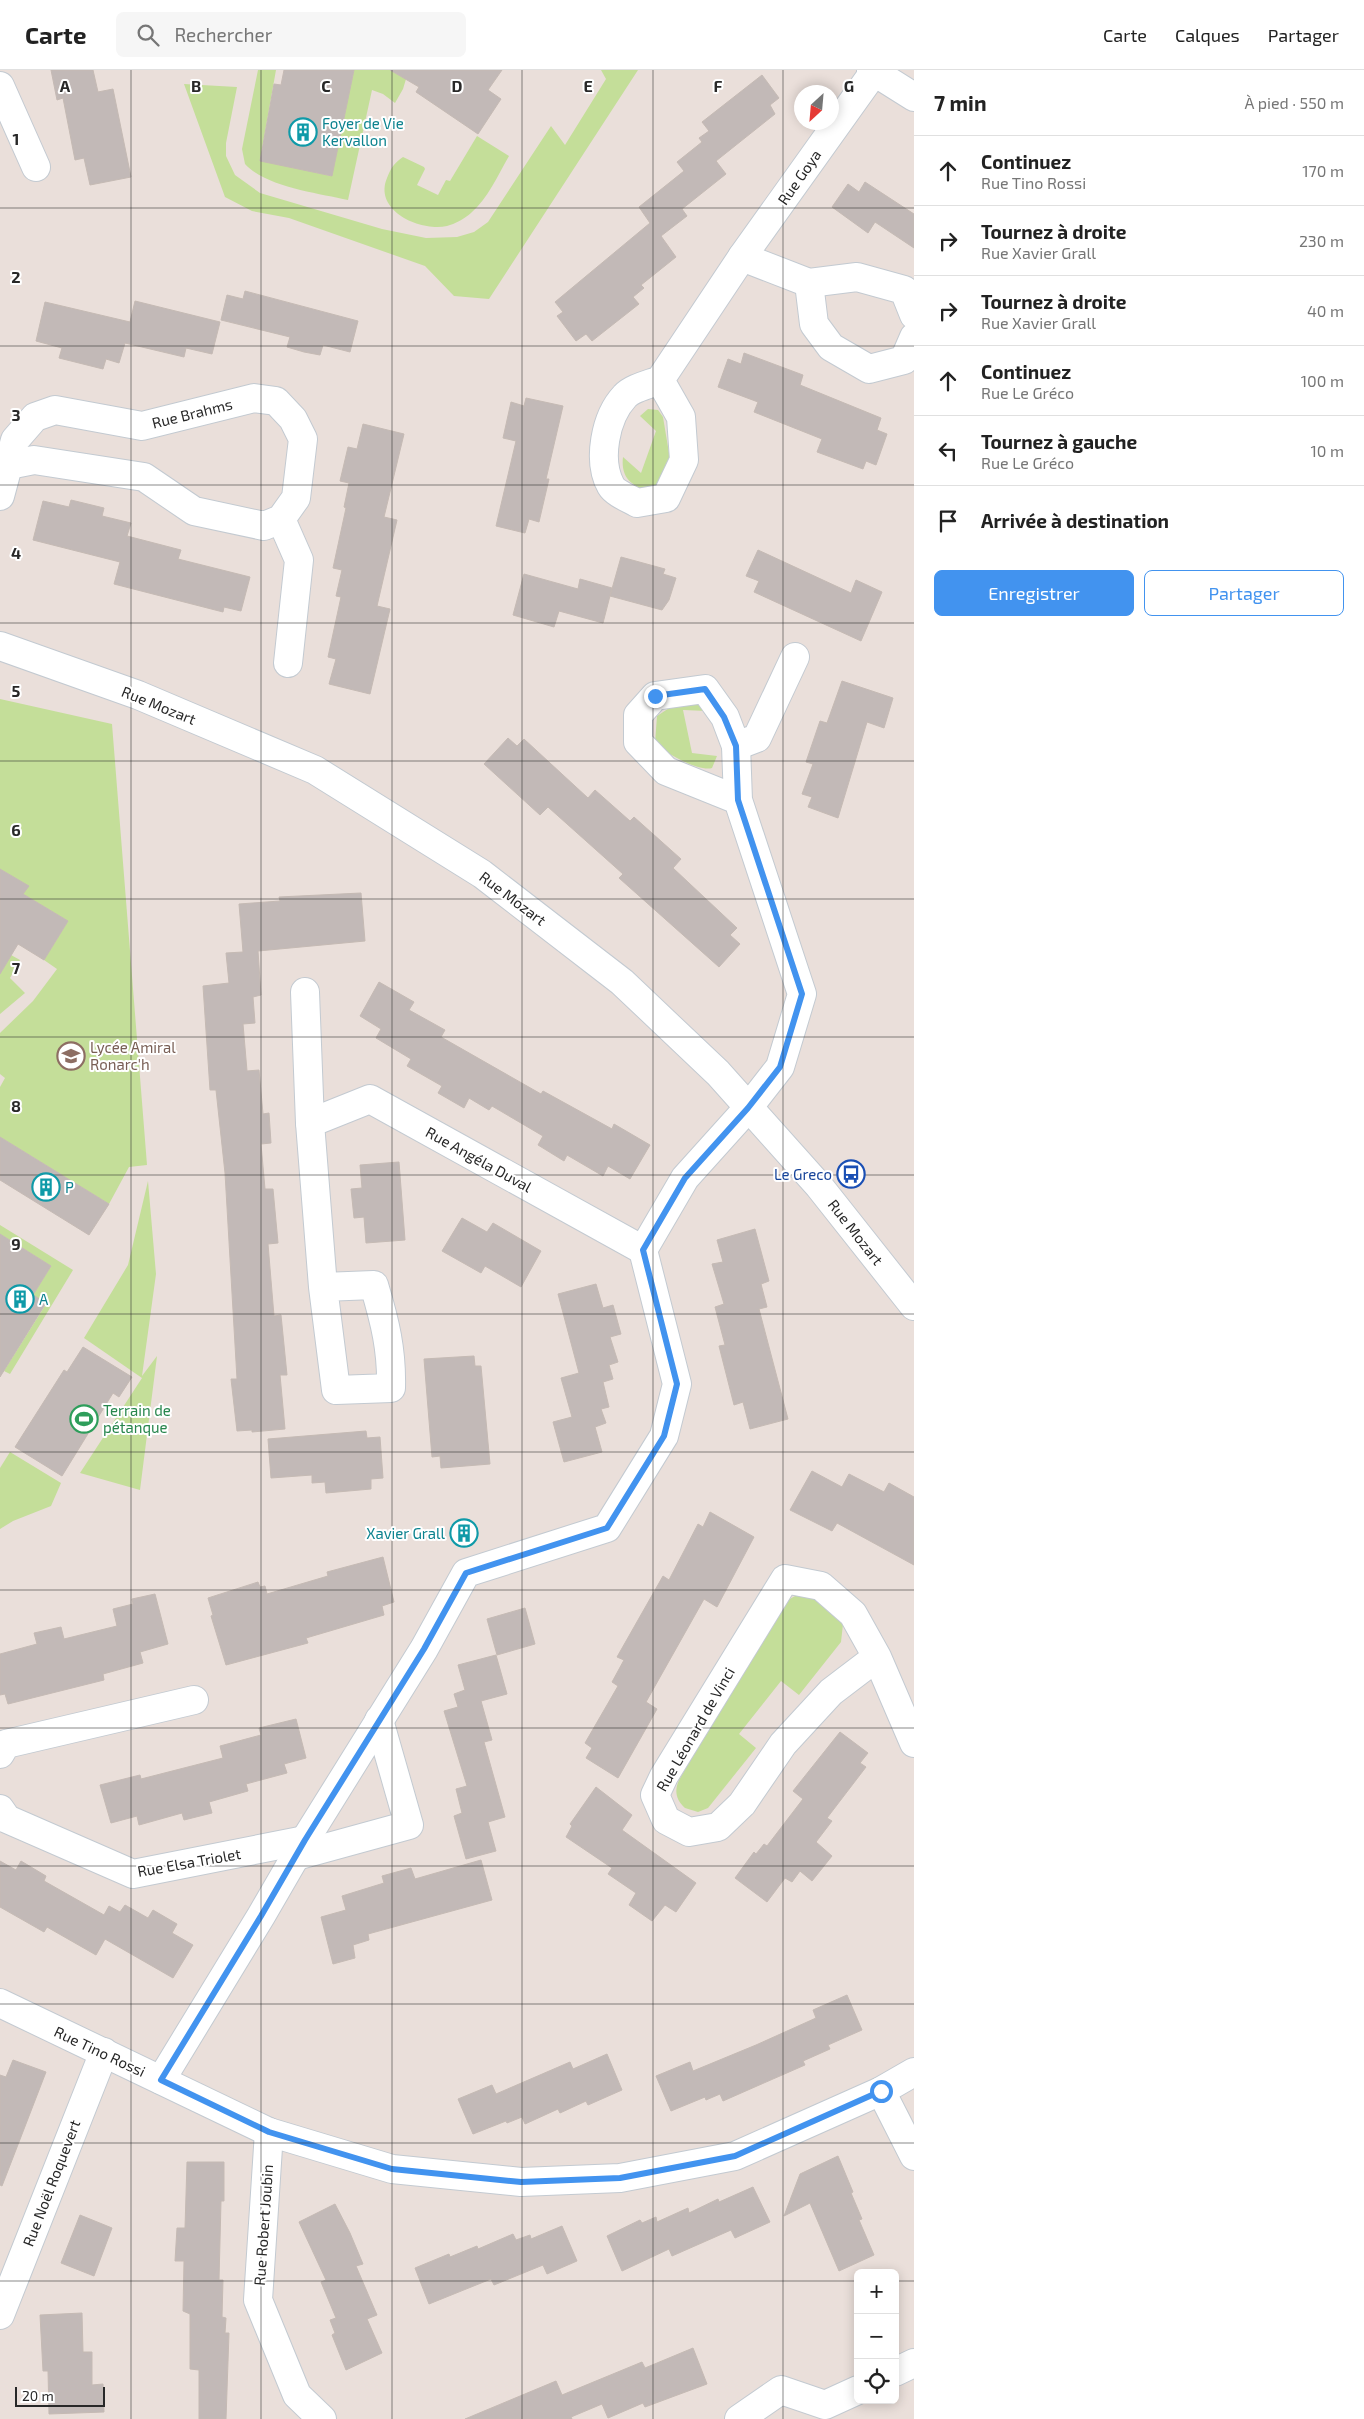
<!DOCTYPE html>
<html lang="fr">
<meta charset="utf-8">
<style>
body{margin:0;font-family:"Exo 2",sans-serif;background:#f6f6f6;color:#222}
.controls{position:absolute;right:15px;bottom:15px;display:grid;overflow:hidden;border-radius:8px;box-shadow:0 2px 12px #0003}
.controls button{width:45px;height:45px;display:grid;place-items:center;padding:0;border:0;border-bottom:1px solid #e0e0e0;background:#fff;color:#222;font:25px sans-serif}
.compass{position:absolute;left:794px;top:15px;width:45px;height:45px;border-radius:50%;background:#fff;box-shadow:0 2px 12px #0003;rotate:206deg}
.scale{position:absolute;left:15px;bottom:12px;width:90px;box-sizing:border-box;padding-left:5px;border:2px solid #282828;border-top:0;font-size:14px;line-height:18px;white-space:nowrap;color:#282828;-webkit-text-stroke:4px #fff;paint-order:stroke}
.stop{position:absolute;width:15px;height:15px;margin:-11px;border:4px solid #4293ef;border-radius:50%;background:#fff}
.stop.end{background:#4293ef;border-color:#fff;box-shadow:0 1px 5px #0008}
.list{margin:0;padding:0;list-style:none}
h2{display:flex;justify-content:space-between;align-items:center;height:65px;margin:0;padding:0 20px;font-size:21px}
h2 small{font-size:16px;font-weight:400;color:#767676}
.list li{display:grid;grid-template-columns:32px 1fr auto;gap:15px;align-items:center;box-sizing:border-box;height:70px;padding:0 20px;border-top:1px solid #e0e0e0}
.list b{display:block;font-size:19px;white-space:nowrap}
.list p{margin:0;font-size:16px;white-space:nowrap;color:#767676}
.list em{font-size:16px;font-style:normal;color:#767676}
.actions{display:flex;gap:10px;padding:15px 20px}
.actions a{flex:1;padding:11px 0;border:1px solid #4293ef;border-radius:8px;text-align:center;font-size:18px;color:#4293ef}
.actions .main{background:#4293ef;color:#fff}
.icon{flex:none;width:28px;height:28px;fill:none;stroke:currentColor;stroke-width:2;stroke-linecap:round;stroke-linejoin:round}
.map{position:relative;flex:none;width:914px;height:2349px;overflow:hidden}
header{display:flex;align-items:center;gap:30px;box-sizing:border-box;height:70px;padding:0 25px;background:#fff;border-bottom:1px solid #e0e0e0}
header strong{font-size:24px}
nav{display:flex;gap:28px;margin-inline-start:auto;font-size:18px}
.search{width:350px;height:45px;background:#f6f6f6;display:flex;align-items:center;gap:12px;box-sizing:border-box;padding:0 18px;border-radius:8px;color:#767676;font-size:19px}
main{display:flex}
aside{flex:1;background:#fff}
.map>svg:first-child{display:block}
.green{fill:#c4de99}
.building{fill:#c2b9b7;stroke:#c5bab4}
.lines{fill:none;stroke-linecap:round;stroke-linejoin:round}
.street-casing{stroke:#c3cad1;stroke-width:30}
.secondary-casing{stroke:#c3cad1;stroke-width:30}
.street{stroke:#fff;stroke-width:28}
.secondary{stroke:#fff;stroke-width:28}
.route{stroke:#4293ef;stroke-width:6}
.grid{fill:none;stroke:#282828;stroke-width:1;stroke-opacity:0.55}
.labels{text-anchor:middle;dominant-baseline:central;stroke-width:4;stroke-linejoin:round;paint-order:stroke}
.culture-label{font-size:15px;fill:#0d838f;stroke:#fff;text-anchor:start}
.street-label{font-size:15px;fill:#282828;stroke:#fff}
.education-label{font-size:15px;fill:#785e54;stroke:#fff;text-anchor:start}
.transit-label{font-size:15px;fill:#164399;stroke:#fff;text-anchor:end}
.leisure-label{font-size:15px;fill:#27864d;stroke:#fff;text-anchor:start}
.grid-label{font-size:16px;text-anchor:middle;font-weight:bold;fill:#282828;stroke:#fff;stroke-width:4;stroke-linejoin:round;paint-order:stroke}
</style>
<header>
<strong>Carte</strong>
<div class="search"><svg class="icon" aria-label="search" viewBox="0 0 24 24"><circle cx="10" cy="10" r="6"/><path d="M15 15l6 6"/></svg>Rechercher</div>
<nav><a>Carte</a><a>Calques</a><a>Partager</a></nav>
</header>
<main>
<div class="map">
<svg width="914" height="2349" viewBox="0 0 914 2349">
<rect width="100%" height="100%" fill="#eadfda"/>
<g class="green">
<path d="M258 0H276L260 90 331 106 354 0H390L406 9 403 19 395 33 383 24 372 20 348 130C318 123 266 117 245 94L242 79Z"/>
<path d="M601 0H638L489 229 454 226 425 196 289 148 252 141 225 127 184 14 237 17 226 73V86L235 105 260 123 382 159 426 168 457 167 474 162 488 152 551 56 565 75 606 9Z"/>
<path d="M477 66 509 86C498 105 488 128 471 143 464 149 455 154 447 156 421 162 373 141 387 108 391 98 394 93 403 87L424 97 425 99 417 115 438 125 446 110 450 111Z"/>
<path d="M648 339 658 340 663 347 671 395 659 416 642 419C628 413 621 404 623 387L641 403 656 361 640 346Z"/>
<path d="M0 629 112 654 147 1095 129 1097 109 1134 0 1067V1017L5 1008 0 1004V963L33 931 57 899 44 890 68 851 23 824 28 816 0 799Z"/>
<path d="M677 633H698L707 641 683 640 692 683 717 686 712 698C699 702 665 683 655 673L657 646Z"/>
<path d="M11 885 20 890 10 908 25 923 0 944V904Z"/>
<path d="M148 1111 156 1204 142 1306 157 1286 140 1420 80 1403 142 1308 84 1268 128 1195Z"/>
<path d="M0 1155 73 1200 10 1304 4 1301 46 1234 33 1225 51 1196 0 1164Z"/>
<path d="M10 1382 61 1413 51 1436 13 1451 0 1459V1398Z"/>
<path d="M797 1525H816L843 1554 841 1572 799 1625 781 1611 739 1664 756 1678 708 1738 698 1742 685 1738C676 1730 674 1721 679 1710L777 1540 786 1531Z"/>
</g>
<g class="building">
<path d="M51 0H93L98 22 113 19 131 107 90 115 84 88 75 90 63 28 57 30Z"/>
<path d="M284 0H354L332 106 260 91 274 14 281 15Z"/>
<path d="M390 0H502L488 20 501 29 478 64 416 22 419 17Z"/>
<path d="M762 5 779 28 770 35 775 44 716 91 726 104 682 139 687 146 661 166 676 187 641 215 644 218 633 227 639 234 592 271 586 264 576 271 557 246 563 242 555 232 650 153 639 137 684 101 677 92 702 72 699 68 709 61 702 52Z"/>
<path d="M865 112 914 144V178L875 152 868 163 832 137 848 114 859 122Z"/>
<path d="M245 221 358 251 350 282 323 275 320 285 304 282 287 277 290 267 221 250 227 225 243 229Z"/>
<path d="M135 231 220 252 212 284 186 278 184 287 125 273 119 293 106 289 103 299 59 288 62 278 36 271 45 232 130 252Z"/>
<path d="M744 283 803 305 800 315 881 348 877 360 887 364 876 395 866 391 863 399 817 382 822 369 754 342 758 332 718 317 728 289 741 294Z"/>
<path d="M526 328 563 336 546 409H549L539 452 529 449 525 463 496 456 516 371 503 368 511 332 524 336Z"/>
<path d="M363 354 404 364 384 447 397 450 377 536 390 539 370 624 329 614 336 589 328 587 341 527 336 526 342 500 333 498 346 438 344 437 349 413 340 411 348 377 357 379Z"/>
<path d="M71 430 104 438 102 446 131 453 127 466 181 480 178 489 250 507 241 541 224 537 223 542 114 514 120 492 33 470 43 431 69 437Z"/>
<path d="M758 480 851 523 856 510 882 522 861 571 754 522 759 511 746 506Z"/>
<path d="M621 487 665 499 663 504 676 508 669 530 662 540 610 526Z"/>
<path d="M524 504 578 519 580 509 612 518 603 553 559 541 554 557 513 545Z"/>
<path d="M842 611 893 628 884 658 867 652 838 748 808 737 812 727 802 724 813 694 806 692 820 651 827 653Z"/>
<path d="M508 668 517 676 524 669 588 728 595 720 630 751 634 747 681 789 673 798 737 858 730 865 740 874 719 897 619 808 623 804 548 737 540 745 484 694Z"/>
<path d="M0 799 29 816 23 824 68 851 44 890 18 874 0 904Z"/>
<path d="M361 823 365 871 258 881 261 925 253 927 255 953 243 954 247 1001 259 1000 263 1044 269 1043 271 1073 261 1074 265 1119H273L278 1173 268 1174 274 1246 281 1245 287 1305H280L285 1359 252 1362V1360L237 1361 231 1309H237L225 1103 216 1020H210L203 916 229 913 226 883 243 882 239 834 280 831 279 827Z"/>
<path d="M379 912 414 932 409 940 445 960 441 967 541 1024 543 1021 612 1059 614 1054 650 1075 630 1109 608 1096 603 1106 567 1085 564 1091 538 1075 543 1066 492 1036 489 1040 469 1028 464 1038 438 1023 442 1016 407 996 411 989 376 968 381 959 360 946Z"/>
<path d="M0 1067 109 1134 89 1165 0 1110Z"/>
<path d="M399 1092 405 1170 366 1173 364 1147 354 1148 351 1119 362 1118 360 1095Z"/>
<path d="M462 1148 487 1162 493 1153 541 1181 521 1217 485 1196 481 1203 442 1181Z"/>
<path d="M755 1159 769 1211 761 1214 767 1237 759 1239 788 1349 750 1359 743 1332 734 1335 719 1276 725 1275 715 1237 724 1234 712 1194 723 1192 717 1170Z"/>
<path d="M0 1164 51 1196 33 1225 46 1233 0 1307Z"/>
<path d="M596 1214 603 1238 613 1235 621 1264 610 1267 618 1292 609 1295 613 1309 603 1312 609 1337 601 1339 606 1353 595 1357 602 1382 564 1392 553 1352 572 1347 561 1308 579 1303 558 1224Z"/>
<path d="M83 1277 132 1307 119 1327 113 1323 62 1406 15 1377 64 1300 67 1302Z"/>
<path d="M474 1286 475 1296H481L490 1394 441 1398 440 1386 432 1387 424 1289Z"/>
<path d="M366 1361 367 1368 380 1367 383 1408 371 1409V1419L326 1423 325 1412 312 1413V1405L271 1408 268 1369Z"/>
<path d="M812 1401 842 1417 849 1404 884 1422 889 1413 914 1427V1495L837 1453 832 1461 790 1440Z"/>
<path d="M710 1442 754 1467 717 1537 704 1529 646 1632 657 1639 618 1708 586 1688 592 1678 585 1673 618 1616 612 1612 624 1590 617 1587 663 1506 669 1510 698 1454 703 1457Z"/>
<path d="M383 1487 394 1532 382 1536 384 1545 306 1568 308 1573 226 1595 211 1546 213 1545 208 1528 258 1512 260 1517 265 1516 267 1524 328 1506 327 1502Z"/>
<path d="M155 1524 168 1574 140 1582 143 1593 103 1604 104 1610 8 1634 5 1624 0 1625V1584L37 1574 34 1563 61 1557 64 1569 117 1556 113 1539 133 1534 132 1529Z"/>
<path d="M525 1538 535 1574 497 1585 487 1549Z"/>
<path d="M496 1585 507 1624 481 1631 492 1670 484 1672 505 1747 488 1752 496 1781 466 1789 454 1746 462 1743 456 1719 467 1716 444 1641 458 1637 454 1624 465 1620 458 1595Z"/>
<path d="M296 1649 306 1688 284 1694 287 1703 246 1714 248 1721 209 1732 212 1743 184 1750 182 1743 139 1755 137 1746 111 1753 100 1715 140 1705 141 1709 223 1688 220 1676 261 1665 259 1658Z"/>
<path d="M840 1662 868 1683 860 1693 866 1697 827 1748 832 1751 816 1772 832 1786 812 1811 800 1801 792 1812 785 1808 767 1832 735 1808 754 1782 756 1784 764 1774 767 1776 803 1729 793 1721Z"/>
<path d="M596 1717 632 1745 622 1760 696 1813 676 1842 665 1835 652 1851 629 1835 636 1823 608 1804 612 1798 566 1767 572 1756 570 1754Z"/>
<path d="M481 1790 492 1830 368 1864 369 1870 353 1875 355 1888 333 1894 321 1847 346 1840 342 1826 384 1813 382 1806 411 1798 415 1809Z"/>
<path d="M0 1791 16 1800 21 1791 46 1806 44 1811 104 1845 109 1836 120 1842 125 1835 148 1848 153 1840 177 1854 172 1863 193 1875 173 1908 105 1869 96 1885 47 1857 44 1862 0 1837Z"/>
<path d="M847 1925 862 1960 828 1975 830 1979 803 1991 805 1995 757 2016 723 2031 720 2024 706 2030 705 2027 671 2041 656 2006 690 1992 693 2001 756 1975 816 1948 813 1940Z"/>
<path d="M607 1984 622 2020 588 2035 586 2031 560 2043 558 2039 525 2054 522 2047 507 2053 506 2051 473 2064 458 2029 492 2015 496 2024 570 1992 573 1999Z"/>
<path d="M13 1990 46 2002 2 2116 0 2115V2005L6 2007Z"/>
<path d="M838 2086 853 2122 851 2123 862 2149 859 2150 874 2185 839 2201 810 2133 784 2146 800 2104Z"/>
<path d="M187 2092H224V2131H221L219 2210H223L222 2247 226 2248 225 2263H229L226 2349H199V2300L190 2299V2244L183 2241 184 2191H175L177 2158H185Z"/>
<path d="M753 2117 770 2152 735 2168 731 2160 672 2186 669 2179 622 2201 607 2166 640 2150 642 2153 656 2147 657 2152 688 2138 689 2143 718 2129 719 2132Z"/>
<path d="M335 2134 350 2163 363 2194 356 2196 377 2245 367 2249 382 2283 346 2300 332 2265 335 2263 330 2250 336 2248 321 2212 326 2210 299 2152Z"/>
<path d="M80 2145 112 2158 94 2206 61 2193Z"/>
<path d="M562 2156 577 2191 547 2204 543 2195 494 2215 491 2209 429 2234 415 2198 449 2184 450 2187 477 2176 478 2179 513 2164 516 2170 530 2165 531 2169Z"/>
<path d="M82 2243 83 2282H92V2315L103 2314 104 2342 49 2344 48 2301H43L40 2245Z"/>
<path d="M693 2278 707 2314 645 2337 643 2333 608 2348 602 2334 571 2347 572 2349H465L556 2311 562 2325 642 2292 645 2298Z"/>
</g>
<g class="lines">
<g class="street-casing">
<g id="street">
<path d="M0 16 36 97"/>
<path d="M742 187 809 213 857 207 904 220 914 245"/>
<path d="M809 213 814 254 831 277 869 299 904 290 914 267"/>
<path d="M660 310C650 314 632 318 625 326 605 347 597 391 611 416 615 423 630 429 637 433L666 428 684 390 681 347 660 310 742 187 874 2"/>
<path d="M0 426 15 370 35 347 55 340 142 356 254 328 276 331 293 349 303 369 296 428 281 449 264 456 194 441 144 407 34 390 9 395"/>
<path d="M281 449 299 490 288 593"/>
<path d="M736 676 757 668 795 587"/>
<path d="M305 922 310 1053"/>
<path d="M323 1217 336 1320 391 1318C392 1280 385 1252 374 1215L323 1217 310 1053 370 1029 643 1180"/>
<path d="M877 1587 831 1622 783 1674 742 1734 718 1757 689 1762 666 1750 655 1725 664 1706 785 1509 821 1516 853 1544 877 1587 914 1673"/>
<path d="M0 1684 6 1674 194 1630"/>
<path d="M0 1739 7 1749 133 1804 305 1770"/>
<path d="M296 1786 409 1755 379 1650"/>
<path d="M0 1933 269 2062 392 2099 521 2112 620 2108 735 2086 881 2021 914 2002"/>
<path d="M161 2010 261 1846 305 1770 424 1579 466 1503 607 1458 664 1366 677 1314 643 1180 685 1108 748 1038 780 997 802 924 738 730 736 676 725 647 705 619 655 626 638 645V672L666 701 738 730"/>
<path d="M881 2021 914 2086"/>
<path d="M269 2062 258 2230 297 2325 322 2349"/>
<path d="M0 2245 104 1982"/>
<path d="M895 2302 914 2293"/>
<path d="M739 2349 781 2320 825 2335 858 2320"/>
</g>
</g>
<g class="secondary-casing">
<g id="secondary">
<path d="M871 0 914 27"/>
<path d="M0 576 138 625 315 700 482 804 622 912 718 1003 819 1116 914 1236"/>
</g>
</g>
<use href="#street" class="street"/>
<use href="#secondary" class="secondary"/>
</g>
<g class="lines">
<path class="route" d="M655 626 705 619 724 647 736 676 738 730 802 924 780 997 748 1038 685 1108 643 1180 677 1314 664 1366 607 1458 466 1503 424 1579 305 1770 261 1846 161 2010 269 2062 392 2099 521 2112 620 2108 735 2086 881 2021"/>
</g>
<path class="grid" d="M131 0V2349M261 0V2349M392 0V2349M522 0V2349M653 0V2349M783 0V2349M0 138H914M0 276H914M0 415H914M0 553H914M0 691H914M0 829H914M0 967H914M0 1105H914M0 1244H914M0 1382H914M0 1520H914M0 1658H914M0 1796H914M0 1934H914M0 2073H914M0 2211H858M895 2211H914"/>
<defs>
<g id="building-ring" transform="scale(1.4375)"><circle r="9.5" fill="#fff" stroke="#0f9aa8" stroke-width="1.5"/><path d="M-4-6H4V6H1V3H-1V6H-4ZM-2.5-4.3h1.7v1.8h-1.7ZM.8-4.3h1.7v1.8H.8ZM-2.5-1h1.7V.8h-1.7ZM.8-1h1.7V.8H.8Z" fill="#0f9aa8"/></g>
<g id="school-ring" transform="scale(1.4375)"><circle r="9.5" fill="#fff" stroke="#8d6e63" stroke-width="1.5"/><path d="M0-5L7-2L0 1L-7-2ZM-4 1L0 2.5L4 1V4Q0 6-4 4Z" fill="#8d6e63"/></g>
<g id="bus-ring" transform="scale(1.4375)"><circle r="9.5" fill="#fff" stroke="#1a4fb4" stroke-width="1.5"/><path d="M-5-6H5V4H4V6H2V4H-2V6H-4V4H-5ZM-3.5-4V0h7V-4ZM-3.5 1.2v1.5H-2V1.2ZM2 1.2v1.5H3.5V1.2Z" fill="#1a4fb4"/></g>
<g id="stadium-ring" transform="scale(1.4375)"><circle r="9.5" fill="#fff" stroke="#2e9e5b" stroke-width="1.5"/><path d="M0-5a6.5 5 0 1 0 0 10a6.5 5 0 1 0 0-10ZM-3.5-1.8h7v3.6h-7Z" fill="#2e9e5b"/></g>
</defs>
<g fill-rule="evenodd">
<use href="#building-ring" x="303" y="62"/>
<use href="#school-ring" x="71" y="986"/>
<use href="#bus-ring" x="851" y="1104"/>
<use href="#building-ring" x="46" y="1117"/>
<use href="#building-ring" x="20" y="1229"/>
<use href="#stadium-ring" x="84" y="1349"/>
<use href="#building-ring" x="464" y="1463"/>
</g>
<g class="labels">
<g class="culture-label">
<text x="322" y="53">Foyer de Vie<tspan x="322" dy="17">Kervallon</tspan></text>
<text x="65" y="1117">P</text>
<text x="39" y="1229">A</text>
<text x="445" y="1463" text-anchor="end">Xavier Grall</text>
</g>
<g class="street-label">
<text transform="translate(799 107) rotate(-55)">Rue Goya</text>
<text transform="translate(192 343) rotate(-14)">Rue Brahms</text>
<text transform="translate(159 635) rotate(22)">Rue Mozart</text>
<text transform="translate(513 828) rotate(37)">Rue Mozart</text>
<text transform="translate(479 1089) rotate(29)">Rue Angéla Duval</text>
<text transform="translate(856 1162) rotate(52)">Rue Mozart</text>
<text transform="translate(695 1659) rotate(-60)">Rue Léonard de Vinci</text>
<text transform="translate(189 1792) rotate(-10)">Rue Elsa Triolet</text>
<text transform="translate(100 1981) rotate(25)">Rue Tino Rossi</text>
<text transform="translate(51 2113) rotate(-69)">Rue Noël Roquevert</text>
<text transform="translate(263 2155) rotate(-86)">Rue Robert Joubin</text>
</g>
<g class="education-label">
<text x="90" y="977">Lycée Amiral<tspan x="90" dy="17">Ronarc'h</tspan></text>
</g>
<g class="transit-label">
<text x="832" y="1104">Le Greco</text>
</g>
<g class="leisure-label">
<text x="103" y="1340">Terrain de<tspan x="103" dy="17">pétanque</tspan></text>
</g>
</g>
<g class="grid-label">
<text x="65" y="22">A</text>
<text x="196" y="22">B</text>
<text x="326" y="22">C</text>
<text x="457" y="22">D</text>
<text x="588" y="22">E</text>
<text x="718" y="22">F</text>
<text x="849" y="22">G</text>
<text x="16" y="75">1</text>
<text x="16" y="213">2</text>
<text x="16" y="351">3</text>
<text x="16" y="489">4</text>
<text x="16" y="627">5</text>
<text x="16" y="766">6</text>
<text x="16" y="904">7</text>
<text x="16" y="1042">8</text>
<text x="16" y="1180">9</text>
</g>
</svg>
<div class="controls">
<button>+</button>
<button>−</button>
<button><svg class="icon" aria-label="locate" viewBox="0 0 24 24"><circle cx="12" cy="12" r="6"/><path d="M12 2v4M12 18v4M2 12h4M18 12h4"/></svg></button>
</div>
<svg class="compass" viewBox="-18 -18 36 36"><path d="M0-13l5 13h-10z" fill="#e53935"/><path d="M0 13l5-13h-10z" fill="#767676"/></svg>
<div class="scale">20 m</div>
<div class="stop" style="left:881px;top:2021px"></div>
<div class="stop end" style="left:655px;top:626px"></div>
</div>
<aside>
<h2>7 min<small>À pied · 550 m</small></h2>
<ul class="list">
<li><svg class="icon" aria-label="ahead" viewBox="0 0 24 24"><path d="M12 20V5M6 11l6-6 6 6"/></svg><div><b>Continuez</b><p>Rue Tino Rossi</p></div><em>170 m</em></li>
<li><svg class="icon" aria-label="right" viewBox="0 0 24 24"><path d="M7 20v-9h11M14 6l5 5-5 5"/></svg><div><b>Tournez à droite</b><p>Rue Xavier Grall</p></div><em>230 m</em></li>
<li><svg class="icon" aria-label="right" viewBox="0 0 24 24"><path d="M7 20v-9h11M14 6l5 5-5 5"/></svg><div><b>Tournez à droite</b><p>Rue Xavier Grall</p></div><em>40 m</em></li>
<li><svg class="icon" aria-label="ahead" viewBox="0 0 24 24"><path d="M12 20V5M6 11l6-6 6 6"/></svg><div><b>Continuez</b><p>Rue Le Gréco</p></div><em>100 m</em></li>
<li><svg class="icon" aria-label="left" viewBox="0 0 24 24"><path d="M17 20v-9H6M10 6l-5 5 5 5"/></svg><div><b>Tournez à gauche</b><p>Rue Le Gréco</p></div><em>10 m</em></li>
<li><svg class="icon" aria-label="arrive" viewBox="0 0 24 24"><path d="M6 21V4h12l-3 4 3 4H6"/></svg><div><b>Arrivée à destination</b></div></li>
</ul>
<div class="actions"><a class="main">Enregistrer</a><a>Partager</a></div>
</aside>
</main>
